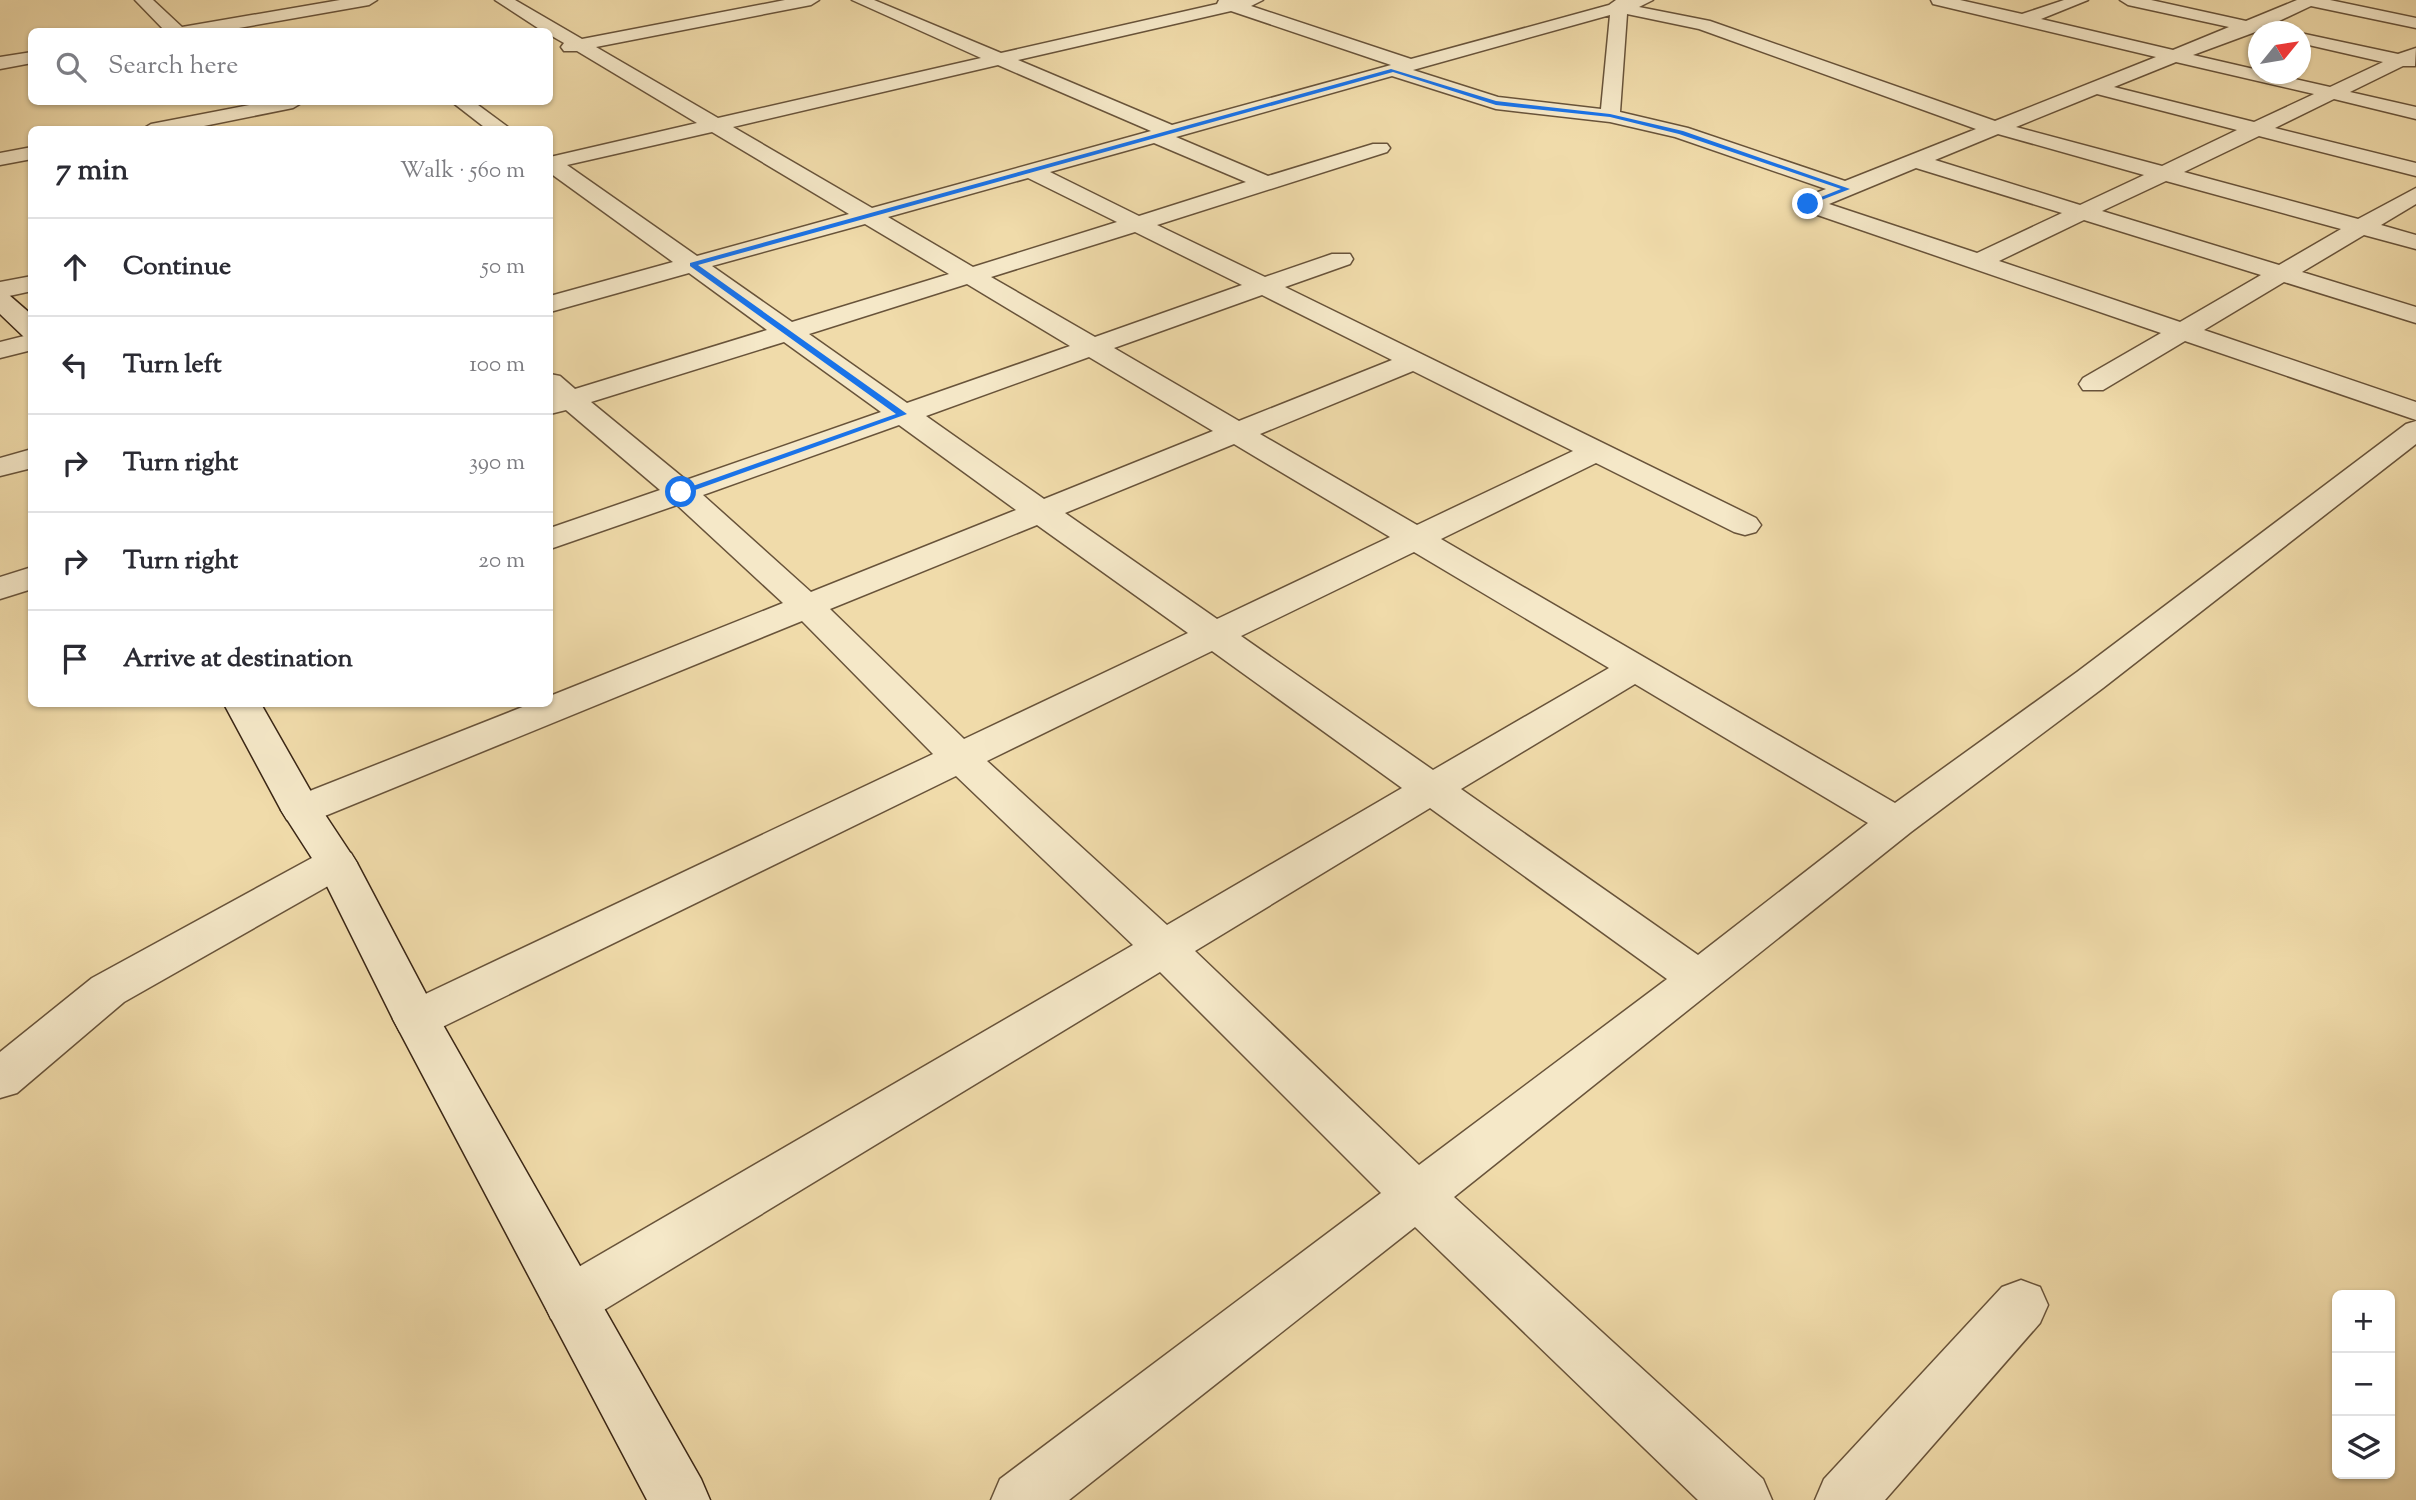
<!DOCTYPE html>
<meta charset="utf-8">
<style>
body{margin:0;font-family:"Sorts Mill Goudy",serif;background:#f2f2f3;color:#2b2b33}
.controls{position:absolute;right:21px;bottom:21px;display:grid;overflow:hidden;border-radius:10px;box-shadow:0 2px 5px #0004}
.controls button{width:63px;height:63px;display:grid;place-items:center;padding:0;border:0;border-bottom:2px solid #e1e1e2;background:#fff;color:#2b2b33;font:35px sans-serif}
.compass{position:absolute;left:2248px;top:21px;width:63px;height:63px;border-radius:50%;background:#fff;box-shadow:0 2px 5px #0004;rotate:60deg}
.stop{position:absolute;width:21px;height:21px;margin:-16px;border:5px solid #1a73e8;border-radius:50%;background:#fff}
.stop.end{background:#1a73e8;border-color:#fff;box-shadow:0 2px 7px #0008}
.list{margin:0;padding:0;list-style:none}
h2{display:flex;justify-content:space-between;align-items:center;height:91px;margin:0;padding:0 28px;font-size:30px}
h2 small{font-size:23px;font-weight:400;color:#7c7c81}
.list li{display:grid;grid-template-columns:46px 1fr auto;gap:21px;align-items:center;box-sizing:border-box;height:98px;padding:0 28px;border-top:2px solid #e1e1e2}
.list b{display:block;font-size:26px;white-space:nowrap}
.list em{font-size:23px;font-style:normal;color:#7c7c81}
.icon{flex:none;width:38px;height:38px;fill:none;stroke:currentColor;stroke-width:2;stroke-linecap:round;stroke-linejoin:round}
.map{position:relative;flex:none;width:2416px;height:1500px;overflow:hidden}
.search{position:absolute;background:#fff;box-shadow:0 2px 5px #0004;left:28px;top:28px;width:525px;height:77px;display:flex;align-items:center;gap:18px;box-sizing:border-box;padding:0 24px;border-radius:10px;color:#7c7c81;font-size:26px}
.panel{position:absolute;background:#fff;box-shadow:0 2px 5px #0004;left:28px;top:126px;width:525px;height:581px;border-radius:10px}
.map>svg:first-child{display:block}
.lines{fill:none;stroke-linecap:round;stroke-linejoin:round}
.minor-casing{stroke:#68533a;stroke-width:3}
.secondary-casing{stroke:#3a2615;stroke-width:3}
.minor{fill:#f5e8c8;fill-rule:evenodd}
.secondary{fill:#f5e8c8;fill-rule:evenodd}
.route{fill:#1a73e8}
</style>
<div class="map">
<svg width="2416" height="1500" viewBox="0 0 2416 1500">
<rect width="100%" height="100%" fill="#f0dbaa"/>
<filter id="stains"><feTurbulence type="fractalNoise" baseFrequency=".00286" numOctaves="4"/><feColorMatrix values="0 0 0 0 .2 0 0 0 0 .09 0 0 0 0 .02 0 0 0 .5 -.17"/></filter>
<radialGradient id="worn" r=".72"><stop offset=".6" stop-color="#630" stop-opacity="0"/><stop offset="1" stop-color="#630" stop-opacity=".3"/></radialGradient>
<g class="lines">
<g class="minor-casing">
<g id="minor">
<path d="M135 0H153L182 27 340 0H377L369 5 216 32H166Z"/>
<path d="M495 0H515L582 39 785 0H819L811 5 596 47 718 118 981 58 852 0H874L1001 53 1217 4 1219 0H1263L1251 6 1411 59 1609 5 1616 0H1653L1639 7 1710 21 1995 121 2156 57 1933 4 1931 0H1960L2022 14 2064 0H2088L2041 19 2173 50 2229 27 2128 5 2120 0H2151L2246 21 2297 0H2330L2416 18V28L2311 6 2258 31 2193 55 2258 70V74H2273L2330 87 2383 62 2300 43V33L2398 54 2416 48 2415 66H2403L2350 92 2416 107V119L2334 99 2275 128 2416 163V176L2259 136 2184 172 2358 219 2416 188V204L2381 225 2416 235V249L2364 235 2302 272 2416 307V323L2284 282 2204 330 2416 402V420L2185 341 2103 390H2083L2079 384 2083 378 2161 333 1800 209 1797 204 1800 199 1826 189 1675 137 1610 122 1496 109 1392 76 1176 137 1268 176 1373 144H1387L1390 148 1387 152 1157 225 1265 277 1332 254H1350L1353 259 1350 264 1285 287 1756 518 1761 525 1756 532 1745 535 1734 532 1596 463 1441 539 1895 803 2077 672 2406 424 2416 421V444L2103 688 1911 832 1454 1197 1763 1479 1772 1500H1698L1415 1227 1069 1500H991L1000 1479 1381 1193 1160 972 589 1319 570 1326 551 1319 543 1301 551 1283 1133 945 956 776 432 1032 416 1037 400 1032 393 1019 400 1006 933 754 802 621 315 820 301 824 287 820 281 810 287 800 530 704H550V696L783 603 677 505 550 549V528L660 490 566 410 550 414V374L560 376 575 389 767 330 689 273 550 312V296L673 262 550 173V157L697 123 577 51H564L561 47 564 43 550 35V32H544ZM1231 11 1391 65 1172 125 1018 60ZM1627 14 1699 29 1976 129 1845 181 1688 128 1620 112ZM1610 15 1601 109 1498 97 1413 70ZM2176 62 2314 94 2254 122 2114 87ZM998 65 1151 131 872 208 733 127ZM2097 94 2237 130 2162 166 2016 127ZM712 132 849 214 697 256 567 165ZM1998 134 2144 175 2080 205 1935 160ZM1154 143 1246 182 1139 216 1050 172ZM1916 168 2062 213 1977 253 1829 204ZM1028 178 1117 222 973 267 888 217ZM2166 181 2341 229 2279 265 2102 211ZM2084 220 2261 275 2180 322 1999 261ZM865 224 949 274 792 322 712 266ZM1135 232 1242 285 1095 337 991 277ZM967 284 1070 346 907 403 809 334ZM1262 295 1392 360 1239 421 1114 348ZM784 342 881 412 686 480 591 402ZM1089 357 1213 431 1044 499 926 416ZM1413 371 1573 451 1417 525 1260 434ZM899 425 1016 510 811 592 703 495ZM1234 444 1390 537 1217 619 1065 513ZM1037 525 1188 633 964 739 830 609ZM1414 552 1609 668 1433 770 1241 636ZM1212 651 1402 788 1167 925 987 761ZM1635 684 1868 823 1698 955 1461 789ZM1430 808 1667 979 1419 1165 1195 951Z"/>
<path d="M32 52V63L0 69V57Z"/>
<path d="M265 102H303L293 108 184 130H141L151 124Z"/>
<path d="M452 102H474L512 130H488Z"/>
<path d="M32 147V159L0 165V153Z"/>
<path d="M32 276V291L0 298V282Z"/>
<path d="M32 334V350L0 358V342Z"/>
<path d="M32 449V468L0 476V458Z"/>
<path d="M32 567V589L0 599V577Z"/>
<path d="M336 848 351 853 357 863 351 873 124 1002 17 1093 0 1098V1052L92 978 321 853Z"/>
<path d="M2021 1280 2040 1287 2048 1305 2040 1323 1885 1500H1815L1824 1479 2002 1287Z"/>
</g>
</g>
<g class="secondary-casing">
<g id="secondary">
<path d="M0 292 9 295 32 315V338L23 336 0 314Z"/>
<path d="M224 704H261L318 804 357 863 434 1009 701 1479 710 1500H647L393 1019 317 866 281 810Z"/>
</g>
</g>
<use href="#minor" class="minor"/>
<use href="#secondary" class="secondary"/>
</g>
<path class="route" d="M1391 69 1496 101 1610 114 1683 131 1850 189 1806 206V203L1841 189 1679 134 1610 117 1496 105 1393 72 698 265 907 414 684 494 676 492 896 414 690 266V263Z"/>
<rect width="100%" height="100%" filter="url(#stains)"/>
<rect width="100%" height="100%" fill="url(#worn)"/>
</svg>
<div class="controls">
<button>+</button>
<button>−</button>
<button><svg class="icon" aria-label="layers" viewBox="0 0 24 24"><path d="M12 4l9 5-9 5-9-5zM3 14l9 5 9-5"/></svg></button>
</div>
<svg class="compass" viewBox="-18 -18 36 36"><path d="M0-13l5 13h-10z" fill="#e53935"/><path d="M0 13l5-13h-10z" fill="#7c7c81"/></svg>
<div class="stop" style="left:681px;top:492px"></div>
<div class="stop end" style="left:1808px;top:204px"></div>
<div class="search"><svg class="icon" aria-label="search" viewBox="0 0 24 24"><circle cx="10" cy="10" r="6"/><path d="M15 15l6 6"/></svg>Search here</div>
<section class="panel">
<h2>7 min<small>Walk · 560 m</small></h2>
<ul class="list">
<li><svg class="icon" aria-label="ahead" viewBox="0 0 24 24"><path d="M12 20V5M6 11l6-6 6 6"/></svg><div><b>Continue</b></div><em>50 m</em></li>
<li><svg class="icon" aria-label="left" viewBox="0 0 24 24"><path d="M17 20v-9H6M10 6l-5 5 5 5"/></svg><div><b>Turn left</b></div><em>100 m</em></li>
<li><svg class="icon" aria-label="right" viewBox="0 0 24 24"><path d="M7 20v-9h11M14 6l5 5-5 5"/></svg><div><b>Turn right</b></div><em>390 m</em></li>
<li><svg class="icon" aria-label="right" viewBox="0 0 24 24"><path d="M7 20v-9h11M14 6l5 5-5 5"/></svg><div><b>Turn right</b></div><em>20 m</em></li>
<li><svg class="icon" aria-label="arrive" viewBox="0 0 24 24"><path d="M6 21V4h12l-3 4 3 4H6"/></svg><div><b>Arrive at destination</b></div></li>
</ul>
</section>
</div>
